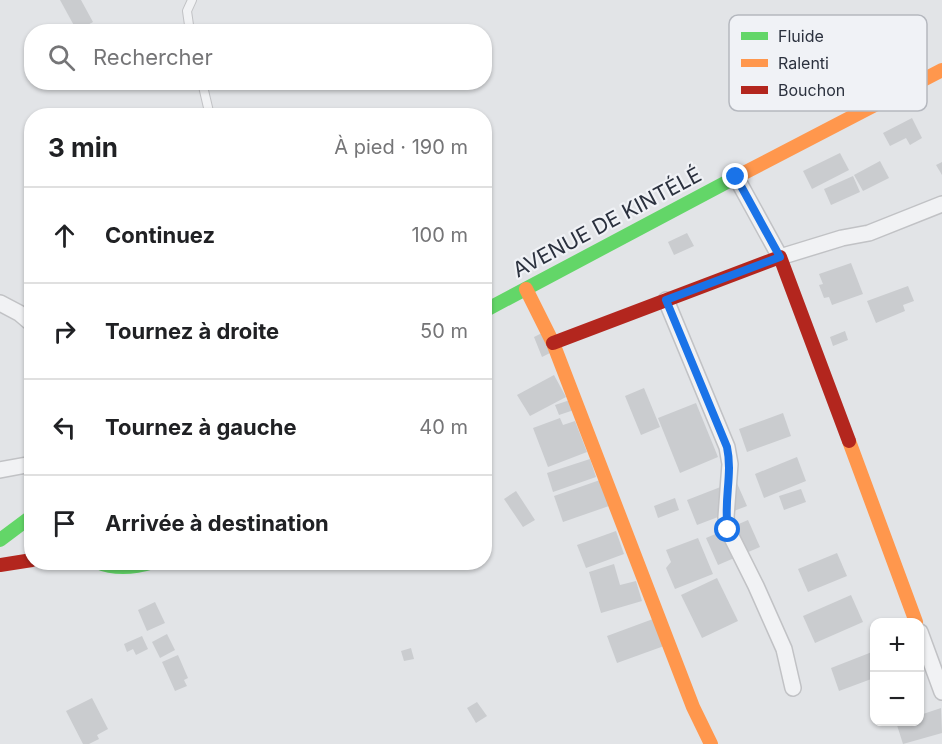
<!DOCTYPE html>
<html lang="fr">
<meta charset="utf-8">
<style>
body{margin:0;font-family:Inter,sans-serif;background:#f2f2f2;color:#202124}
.controls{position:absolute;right:18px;bottom:18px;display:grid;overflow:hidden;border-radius:12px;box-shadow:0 2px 4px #0004}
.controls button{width:54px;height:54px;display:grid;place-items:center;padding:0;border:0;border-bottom:2px solid #e0e0e0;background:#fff;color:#202124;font:30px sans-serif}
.stop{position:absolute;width:18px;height:18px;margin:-14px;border:4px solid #1a73e8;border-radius:50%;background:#fff}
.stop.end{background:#1a73e8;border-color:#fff;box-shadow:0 2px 6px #0008}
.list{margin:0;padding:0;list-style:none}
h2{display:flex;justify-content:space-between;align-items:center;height:78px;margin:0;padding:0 24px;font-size:26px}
h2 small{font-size:20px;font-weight:400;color:#757577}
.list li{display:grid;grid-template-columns:39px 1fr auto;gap:18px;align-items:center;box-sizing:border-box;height:96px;padding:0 24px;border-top:2px solid #e0e0e0}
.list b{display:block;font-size:22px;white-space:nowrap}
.list em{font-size:20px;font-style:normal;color:#757577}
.icon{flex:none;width:33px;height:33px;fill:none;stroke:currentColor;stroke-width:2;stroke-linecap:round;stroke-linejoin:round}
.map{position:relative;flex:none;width:942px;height:744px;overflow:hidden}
.search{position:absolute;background:#fff;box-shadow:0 2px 4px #0004;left:24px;top:24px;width:468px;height:66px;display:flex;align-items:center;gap:15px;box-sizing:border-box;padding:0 21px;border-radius:24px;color:#757577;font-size:22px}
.panel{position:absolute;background:#fff;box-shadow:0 2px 4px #0004;left:24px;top:108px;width:468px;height:462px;border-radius:24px}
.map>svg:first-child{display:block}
.building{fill:#cacccf}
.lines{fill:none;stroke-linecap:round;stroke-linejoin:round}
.lane-casing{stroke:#c1c2c5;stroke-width:10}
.street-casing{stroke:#c1c2c5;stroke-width:18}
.lane{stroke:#f1f2f4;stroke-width:8}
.street{stroke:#f1f2f4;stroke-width:15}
.fast{stroke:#63d668;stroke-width:14}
.slow{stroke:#ff974d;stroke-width:14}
.jam{stroke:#b3261e;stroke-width:14}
.route{stroke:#1a73e8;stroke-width:8}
.labels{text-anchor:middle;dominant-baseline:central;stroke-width:4.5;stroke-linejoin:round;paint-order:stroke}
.street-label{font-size:21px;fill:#2b313e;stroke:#f0f2f6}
.key{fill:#f0f2f6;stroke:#b5b8bf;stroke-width:1.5}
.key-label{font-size:16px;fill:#2b313e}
</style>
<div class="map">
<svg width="942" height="744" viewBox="0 0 942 744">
<rect width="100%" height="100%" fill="#e2e4e7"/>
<g class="building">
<path d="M60 0H81L93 22 77 31Z"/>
<path d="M912 118 922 138 910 145 906 138 890 146 883 133Z"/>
<path d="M840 153 849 170 812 189 803 171Z"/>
<path d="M880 161 889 178 863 191 854 175Z"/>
<path d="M942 162V175L936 165Z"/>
<path d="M853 176 860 192 831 205 824 189Z"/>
<path d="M687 233 694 246 674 255 668 242Z"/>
<path d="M851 263 863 294 832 305 829 297 824 298 819 285 823 284 819 274Z"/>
<path d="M908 286 914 301 903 305 905 311 876 323 867 301Z"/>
<path d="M845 331 848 340 833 346 830 337Z"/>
<path d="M542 333 550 353 542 357 534 337Z"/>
<path d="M554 375 566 397 530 416 517 395Z"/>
<path d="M644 388 660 427 641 435 625 396Z"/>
<path d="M573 399 577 409 559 415 555 405Z"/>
<path d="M696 403 718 457 680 473 658 418Z"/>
<path d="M783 413 791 436 747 452 739 429Z"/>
<path d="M560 418 563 425 575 421 587 452 548 467 533 428Z"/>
<path d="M797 457 806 481 764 498 755 474Z"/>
<path d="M590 459 596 477 553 492 547 473Z"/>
<path d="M600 480 609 506 563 522 554 496Z"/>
<path d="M736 481 747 506 697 525 687 500Z"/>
<path d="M801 489 806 502 784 510 779 496Z"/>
<path d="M516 491 535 520 523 527 504 499Z"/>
<path d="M675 498 679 510 658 518 654 506Z"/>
<path d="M748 520 760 547 718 565 706 538Z"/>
<path d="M616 531 624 554 586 568 577 545Z"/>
<path d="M698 538 713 574 675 589 666 568 671 562 666 550Z"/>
<path d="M837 553 847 576 808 592 798 569Z"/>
<path d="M614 564 620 585 636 581 642 601 601 613 589 572Z"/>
<path d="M717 578 738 621 702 638 681 595Z"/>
<path d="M851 595 863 622 815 643 803 616Z"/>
<path d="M155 602 165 623 147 631 138 610Z"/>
<path d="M653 619 664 646 617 663 607 636Z"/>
<path d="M167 634 175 650 160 658 152 642Z"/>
<path d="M142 636 148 649 136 655 133 649 127 652 124 644Z"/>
<path d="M411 648 414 659 404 661 401 651Z"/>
<path d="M872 652 874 660V678L839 691 831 668Z"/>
<path d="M178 655 188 678 184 680 187 686 175 691 162 662Z"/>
<path d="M92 698 108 729 97 735 99 739 89 744H83L66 711Z"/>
<path d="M477 702 487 716 476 723 467 708Z"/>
<path d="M941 708 942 733 903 744 896 722H920V715Z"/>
</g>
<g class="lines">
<g class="lane-casing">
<g id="lane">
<path d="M190 32 187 11 192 0"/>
<path d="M202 82 210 116"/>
</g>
</g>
<g class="street-casing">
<g id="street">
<path d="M736 177 780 257 842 238 869 233 942 204"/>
<path d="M666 300 727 447 730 464 726 517 728 530 756 586 784 649 793 688"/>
<path d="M0 303 19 313 32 324"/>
<path d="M0 470 32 464"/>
<path d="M920 632 942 692"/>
</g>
</g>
<use href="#lane" class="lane"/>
<use href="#street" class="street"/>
<g class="fast">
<path d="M484 311 740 175"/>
<path d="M0 540 32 516"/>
<path d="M97 562C116 570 134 568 153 562"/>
</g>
<g class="slow">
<path d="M740 175 942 70"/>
<path d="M526 289 553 343 693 707 711 744"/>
<path d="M849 441 916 622"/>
</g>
<g class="jam">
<path d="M553 343 780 257 849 441"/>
<path d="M0 565 32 560"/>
</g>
</g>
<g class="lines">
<path class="route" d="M728 530C723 502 733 475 727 447L666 300 780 257 736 177"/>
</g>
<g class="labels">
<g class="street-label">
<text transform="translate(607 222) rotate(-28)">AVENUE DE KINTÉLÉ</text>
</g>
</g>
<rect x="729" y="15" width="198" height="96" rx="9" class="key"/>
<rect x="741" y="32" width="27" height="8" fill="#63d668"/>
<rect x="741" y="59" width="27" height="8" fill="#ff974d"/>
<rect x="741" y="86" width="27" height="8" fill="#b3261e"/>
<g class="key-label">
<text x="778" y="42">Fluide</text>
<text x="778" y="69">Ralenti</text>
<text x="778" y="96">Bouchon</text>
</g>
</svg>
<div class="controls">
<button>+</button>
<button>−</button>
</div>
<div class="stop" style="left:728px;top:530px"></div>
<div class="stop end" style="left:736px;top:177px"></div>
<div class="search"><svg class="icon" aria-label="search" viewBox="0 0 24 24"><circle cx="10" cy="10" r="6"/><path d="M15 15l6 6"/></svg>Rechercher</div>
<section class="panel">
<h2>3 min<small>À pied · 190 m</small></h2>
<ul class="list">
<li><svg class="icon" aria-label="ahead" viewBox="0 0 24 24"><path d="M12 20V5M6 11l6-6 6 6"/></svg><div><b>Continuez</b></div><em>100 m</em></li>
<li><svg class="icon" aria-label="right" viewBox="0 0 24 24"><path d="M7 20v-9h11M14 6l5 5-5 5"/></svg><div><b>Tournez à droite</b></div><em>50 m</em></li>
<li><svg class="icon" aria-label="left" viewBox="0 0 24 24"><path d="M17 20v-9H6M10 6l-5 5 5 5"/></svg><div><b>Tournez à gauche</b></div><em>40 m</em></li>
<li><svg class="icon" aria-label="arrive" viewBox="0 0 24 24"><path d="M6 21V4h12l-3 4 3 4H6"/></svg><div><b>Arrivée à destination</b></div></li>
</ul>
</section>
</div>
